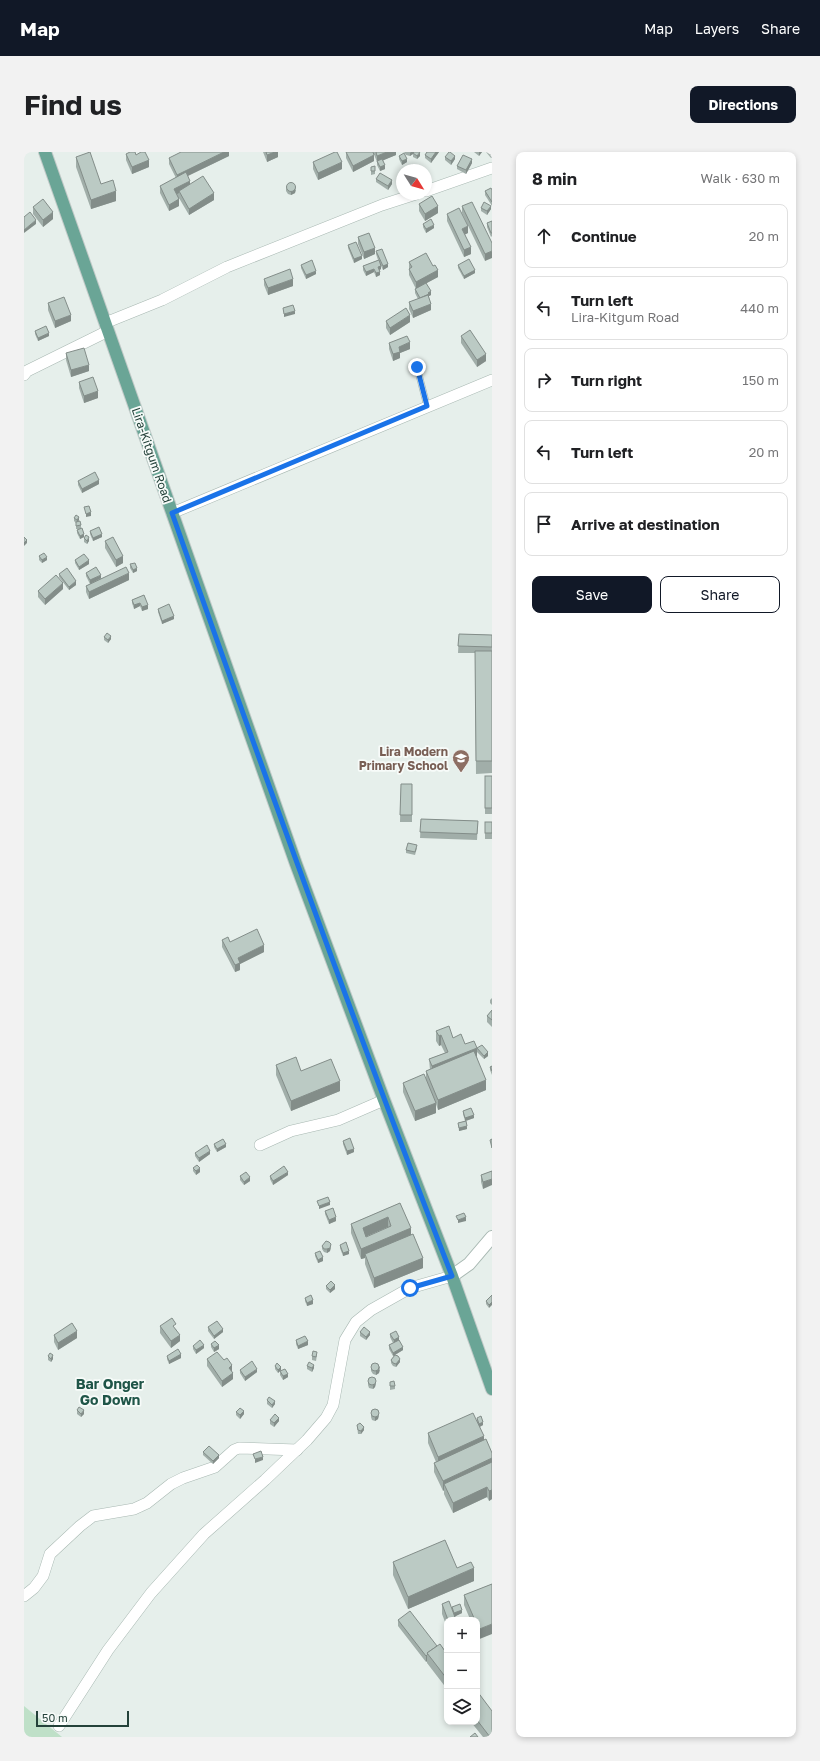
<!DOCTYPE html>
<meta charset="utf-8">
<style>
body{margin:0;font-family:"Golos Text",sans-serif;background:#f2f2f2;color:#202124}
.controls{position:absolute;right:12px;bottom:12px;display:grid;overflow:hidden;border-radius:8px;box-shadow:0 2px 6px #0003}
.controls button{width:36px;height:36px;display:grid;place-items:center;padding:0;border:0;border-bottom:1px solid #e0e0e0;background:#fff;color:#202124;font:20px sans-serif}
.compass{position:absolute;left:372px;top:12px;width:36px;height:36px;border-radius:50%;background:#fff;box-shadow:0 2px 6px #0003;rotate:127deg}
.scale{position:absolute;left:12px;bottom:10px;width:93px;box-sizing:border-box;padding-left:4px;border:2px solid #24423a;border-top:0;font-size:11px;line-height:14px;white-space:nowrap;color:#24423a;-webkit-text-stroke:3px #f7fbf9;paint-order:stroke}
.stop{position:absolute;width:12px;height:12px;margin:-9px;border:3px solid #1a73e8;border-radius:50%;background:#fff}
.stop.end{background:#1a73e8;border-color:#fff;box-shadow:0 1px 4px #0008}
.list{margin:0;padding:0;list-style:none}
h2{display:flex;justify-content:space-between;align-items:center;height:52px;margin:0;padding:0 16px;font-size:17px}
h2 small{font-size:13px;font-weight:400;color:#757577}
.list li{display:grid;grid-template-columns:26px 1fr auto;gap:12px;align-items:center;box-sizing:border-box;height:64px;margin:0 8px 8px;padding:0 8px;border:1px solid #e0e0e0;border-radius:8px}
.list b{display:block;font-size:15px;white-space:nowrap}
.list p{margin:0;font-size:13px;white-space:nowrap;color:#757577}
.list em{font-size:13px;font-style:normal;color:#757577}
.actions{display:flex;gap:8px;padding:12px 16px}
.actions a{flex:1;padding:9px 0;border:1px solid #111827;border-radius:8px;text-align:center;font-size:14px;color:#111827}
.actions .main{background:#111827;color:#fff}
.icon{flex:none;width:22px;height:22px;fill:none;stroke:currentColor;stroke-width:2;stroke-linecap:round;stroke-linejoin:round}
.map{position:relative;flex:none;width:468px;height:1585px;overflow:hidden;border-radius:8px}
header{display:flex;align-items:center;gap:24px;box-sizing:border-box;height:56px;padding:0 20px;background:#111827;color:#fff}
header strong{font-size:19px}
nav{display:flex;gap:22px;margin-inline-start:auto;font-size:14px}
.intro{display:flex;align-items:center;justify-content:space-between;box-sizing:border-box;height:96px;padding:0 24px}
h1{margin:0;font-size:28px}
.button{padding:10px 18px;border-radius:8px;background:#111827;color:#fff;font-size:14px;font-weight:700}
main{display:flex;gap:24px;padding:0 24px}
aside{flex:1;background:#fff;border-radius:8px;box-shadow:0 2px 6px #0003}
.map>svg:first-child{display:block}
.green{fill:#bfe0c8}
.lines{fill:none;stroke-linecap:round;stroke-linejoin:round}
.service-casing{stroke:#a8b8b2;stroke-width:7}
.minor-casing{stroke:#a8b8b2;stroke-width:12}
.tertiary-casing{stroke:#a8b8b2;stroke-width:14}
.primary-casing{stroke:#c2cac8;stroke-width:14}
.service{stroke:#fff;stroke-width:5.5}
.minor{stroke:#fff;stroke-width:11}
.tertiary{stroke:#fff;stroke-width:12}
.primary{stroke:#6aa596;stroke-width:12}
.wall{fill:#a1aea9;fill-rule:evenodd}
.shaded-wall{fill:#838d89}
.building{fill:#bbcac4;stroke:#838d89;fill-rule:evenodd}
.route{stroke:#1a73e8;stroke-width:5}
.labels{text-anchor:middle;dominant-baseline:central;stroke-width:3.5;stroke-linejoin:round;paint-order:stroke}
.street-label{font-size:12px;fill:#24423a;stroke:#f7fbf9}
.education-label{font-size:12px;font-weight:bold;fill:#785e54;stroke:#f7fbf9;text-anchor:end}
.quarter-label{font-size:14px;font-weight:bold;fill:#1f5548;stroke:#f7fbf9}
</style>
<header>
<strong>Map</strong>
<nav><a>Map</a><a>Layers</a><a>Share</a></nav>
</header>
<div class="intro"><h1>Find us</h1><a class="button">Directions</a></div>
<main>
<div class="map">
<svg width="468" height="1585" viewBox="0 0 468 1585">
<rect width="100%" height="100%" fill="#e6efeb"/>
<path class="green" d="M0 1554 38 1585H0Z"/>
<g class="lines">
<g class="service-casing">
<path id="service" d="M393 215 403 254"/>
</g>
<g class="minor-casing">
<g id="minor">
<path d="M402 39 468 16"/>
<path d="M81 171 138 148 203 115 358 53 392 42"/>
<path d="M0 223 3 219 84 179"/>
<path d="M148 361 468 228"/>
<path d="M236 993 267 979 314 968 360 948"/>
<path d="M0 1444 10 1436 19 1424 26 1402 56 1374 69 1364 110 1357 123 1351 147 1332 159 1326 191 1315 210 1298 215 1296 273 1298"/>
<path d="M35 1574 84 1498 127 1441 180 1382 241 1328 283 1288 302 1266 309 1253 321 1188 332 1170 347 1158 386 1136 428 1124"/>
</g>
</g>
<g class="tertiary-casing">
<path id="tertiary" d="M428 1124 445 1112 468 1085"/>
</g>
<g class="primary-casing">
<path id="primary" d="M21 0 272 712 360 948 428 1124 468 1237"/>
</g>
<use href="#service" class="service"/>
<use href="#minor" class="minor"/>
<use href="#tertiary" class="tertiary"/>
<use href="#primary" class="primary"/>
</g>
<g class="wall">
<path d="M205 0V4L164 24 166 32 190 48 165 63 155 46V54L145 59 136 41V34L152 26 145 12V6Z"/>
<path d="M239 0H255H254V5L243 10Z"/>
<path d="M322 0H349L350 9 329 20 322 6Z"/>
<path d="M349 0H372V3L359 8 361 17 356 19 353 13V10Z"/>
<path d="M380 0H389V2L386 4 382 3Z"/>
<path d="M403 0H415L407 11 401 6V3Z"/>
<path d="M450 0H458L455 4Z"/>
<path d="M462 0H468V6H467Z"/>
<path d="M389 1 396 4 393 7 389 5Z"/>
<path d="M102 2 112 3 125 15 108 22 102 8Z"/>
<path d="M375 4 383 10 378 13 375 7Z"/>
<path d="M52 5 77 32 92 49 67 57 52 15Z"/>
<path d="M421 5 431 7 427 13 421 8Z"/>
<path d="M289 10 318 17 294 28 289 17Z"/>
<path d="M448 11 442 22 433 17V14Z"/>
<path d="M347 15 351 19V22L347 23Z"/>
<path d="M352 27 368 32 364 38 352 30Z"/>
<path d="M262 36 272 38 271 41 267 43 264 42 262 39Z"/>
<path d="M468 38V54L461 43V39Z"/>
<path d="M395 52 414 61 401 69 395 59Z"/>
<path d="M438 54 468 91 461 109 438 61Z"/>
<path d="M9 55 29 67 19 75 9 62Z"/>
<path d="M457 56 467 57 463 63 457 59Z"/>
<path d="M423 62 444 81 441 82 447 102 440 105 423 69Z"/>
<path d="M468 69V84L467 85 463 75V71Z"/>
<path d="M399 72 410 76 402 81 399 75Z"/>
<path d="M334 85 351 102 340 107 334 92Z"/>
<path d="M324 93 338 107 330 111 324 96Z"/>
<path d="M352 99 364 115 359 118 357 114V117L355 118 356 123 352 125 350 120 342 124 339 118V114L354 108 352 102Z"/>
<path d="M385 110 414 125 402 131 407 143 405 144V145L407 158 389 166 385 157V150L394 147 391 141V137H392L385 123Z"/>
<path d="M277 113 292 122 282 127 277 116Z"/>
<path d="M434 113 451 121 440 127 434 116Z"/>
<path d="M240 127 269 134 244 143 240 133Z"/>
<path d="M24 151 47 169 31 176 24 158Z"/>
<path d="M362 169 386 170 366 183 362 176Z"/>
<path d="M11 179 25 184 14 189 11 182Z"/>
<path d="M437 184 462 209 453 215 437 191Z"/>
<path d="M365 191 386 197 376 201V206L369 209 365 197Z"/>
<path d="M42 201 65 219 47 225 42 208Z"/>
<path d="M55 230 74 246 60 251 55 236Z"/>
<path d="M54 329 75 332 58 341 54 333Z"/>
<path d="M50 366 55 368 54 370 57 373V376L60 385 56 387 53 381V378L55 377H52V371L50 369Z"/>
<path d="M66 379 78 385 69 389 66 382Z"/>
<path d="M60 386 65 389 63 392 60 390Z"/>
<path d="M81 389 99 411 92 415 81 396Z"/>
<path d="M15 404 23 408 18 411 15 408Z"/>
<path d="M51 408 65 412 55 418 51 411Z"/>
<path d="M106 412 113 419 109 421 106 416Z"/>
<path d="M62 421 77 426 105 428 65 447 62 440V434L66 432 62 424Z"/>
<path d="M35 422 52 433 45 438 35 425Z"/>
<path d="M39 437 21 453 14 445V439Z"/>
<path d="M120 443 124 457 118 459 116 454 110 457 108 451V448Z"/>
<path d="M134 457 150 467 138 472 134 460Z"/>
<path d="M435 482 468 483V621L452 622 451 501H434Z"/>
<path d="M80 485 87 487 84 491 80 488Z"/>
<rect x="461" y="624" width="7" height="38"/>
<path d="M377 632H388V670H376Z"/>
<path d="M397 667 454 669 453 688 396 686Z"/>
<rect x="461" y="670" width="7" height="17"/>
<path d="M393 696 391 703 382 701V698Z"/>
<path d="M198 788 206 790 240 800 216 812V818L211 820 198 795Z"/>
<path d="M468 846V853L466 851V848Z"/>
<path d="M468 858V875L463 870V864Z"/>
<path d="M412 879 429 886 441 892 453 905 462 938 414 958 412 952V961L391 969 379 940V931L402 927V919L406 918 405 907 421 901 417 893 415 894 412 889Z"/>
<path d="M453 896 464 904 460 907 453 900Z"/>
<path d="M252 913 277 919 316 939 267 959 252 923Z"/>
<path d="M468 914V923L466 918V915Z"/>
<path d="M439 959 450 966 442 969 443 977 435 979 434 971 441 969 439 962Z"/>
<path d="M319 989 330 1000 323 1003 319 992Z"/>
<path d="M190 992 202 995 193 1000 190 995Z"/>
<path d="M171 1001 186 1002 175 1010 171 1004Z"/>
<path d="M169 1016 176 1020 172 1023 169 1019Z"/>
<path d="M468 1019 459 1037 457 1030V1023Z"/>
<path d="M264 1023 249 1033 246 1027V1024Z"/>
<path d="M216 1024 226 1029 220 1033 216 1028Z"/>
<path d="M376 1051 399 1116 350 1136 341 1112V1106L337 1107 327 1081V1072ZM364 1075V1076L342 1085V1084Z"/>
<path d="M301 1059 312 1069 305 1072 301 1062Z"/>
<path d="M316 1093 325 1102 319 1104 316 1096Z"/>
<path d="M298 1094 307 1096 306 1099 303 1101 300 1100 298 1097Z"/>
<path d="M291 1101 299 1109 294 1111 291 1104Z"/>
<path d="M302 1134 311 1137 306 1141 302 1137Z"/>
<path d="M468 1143 465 1156 462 1152V1149Z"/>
<path d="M281 1146 289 1152 283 1154 281 1149Z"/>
<path d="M136 1174 152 1177 156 1189 147 1196 136 1181Z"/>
<path d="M184 1175 199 1180 190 1187 184 1179Z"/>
<path d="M336 1180 346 1183 342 1188 336 1184Z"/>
<path d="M366 1182 375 1188 379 1198 371 1203 376 1210 372 1215 369 1214 367 1211V1208L371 1203 369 1204 365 1197V1193L369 1191 366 1185Z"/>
<path d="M30 1183 53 1186 34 1198 30 1190Z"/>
<path d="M272 1188 284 1193 274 1197 272 1192Z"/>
<path d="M187 1192 195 1197 190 1200 187 1195Z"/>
<path d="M169 1194 180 1196 172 1202 169 1197Z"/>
<path d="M293 1203 292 1209 288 1208V1204Z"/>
<path d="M24 1204 29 1207 27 1210 24 1208Z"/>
<path d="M143 1204 157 1206 145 1212 143 1207Z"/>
<path d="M183 1207 200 1208 208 1219 209 1227 198 1235 183 1214Z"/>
<path d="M251 1214 257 1218 254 1221 251 1217Z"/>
<path d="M283 1214 290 1216 288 1220 283 1217Z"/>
<path d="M347 1216 356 1218 355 1221 352 1223 349 1222 347 1219Z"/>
<path d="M216 1218 233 1220 221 1229 216 1221Z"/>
<path d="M256 1219 264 1225 259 1228 256 1223Z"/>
<path d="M344 1230 352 1232 351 1235 349 1237 345 1236 344 1233Z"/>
<path d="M366 1230 371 1234V1237L366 1238Z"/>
<path d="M58 1246 66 1249 63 1254 58 1250Z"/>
<path d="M243 1248 251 1252 248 1256 243 1252Z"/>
<path d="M53 1258 60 1262 57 1265 53 1262Z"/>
<path d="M212 1260 220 1262 216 1267 212 1263Z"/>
<path d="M347 1262 355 1264 354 1267 351 1269 348 1268 347 1265Z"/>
<path d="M453 1266 459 1273 456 1275 460 1288 468 1301V1347L465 1349 463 1345 429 1361 420 1342V1338L419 1339 410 1320V1311L412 1310 404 1291V1281L453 1268Z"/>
<path d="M246 1268 255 1269 250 1275 246 1272Z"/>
<path d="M333 1273 340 1278 337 1282H334Z"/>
<path d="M179 1300 195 1306 189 1312 179 1303Z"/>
<path d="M369 1410 433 1416 450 1429 384 1457 369 1423Z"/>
<path d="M468 1432 453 1488 446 1467 440 1453V1443Z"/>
<path d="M418 1452 428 1458V1455L438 1461 431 1464 432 1468H423V1475L418 1462Z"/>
<path d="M374 1468 423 1502V1537L403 1511V1509L402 1510 374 1474Z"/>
<path d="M453 1539 468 1585H459L447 1570H453Z"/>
</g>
<g class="shaded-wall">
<path d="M200 0H205V4L153 29V23Z"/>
<path d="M251 0H255H254V5L243 10V3Z"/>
<path d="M363 0H372V3L353 11V4Z"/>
<path d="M387 0H389V2L386 4V1Z"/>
<path d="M396 0V4L393 7V4Z"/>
<path d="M412 0H415L407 11V7Z"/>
<path d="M455 0H458L455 4Z"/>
<path d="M350 3V9L329 20V14Z"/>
<path d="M431 4V7L427 13V9Z"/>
<path d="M383 7V10L378 13V9Z"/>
<path d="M448 7V11L442 22V18Z"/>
<path d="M125 8V15L108 22V15Z"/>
<path d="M318 10V17L294 28V21Z"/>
<path d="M361 13V17L356 19V15Z"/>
<path d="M368 28V32L364 38V34Z"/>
<path d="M166 29V35L155 39V41L150 44V37Z"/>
<path d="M272 34 271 41 267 43V40Z"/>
<path d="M92 39V49L67 57V48Z"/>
<path d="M190 41V48L165 63V57Z"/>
<path d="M155 47V54L145 59V53Z"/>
<path d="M414 54V61L401 69V62Z"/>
<path d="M467 54V57L463 63V59Z"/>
<path d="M29 60V67L19 75V68Z"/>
<path d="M12 68V72L0 81V78Z"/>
<path d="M410 73V76L402 81V77Z"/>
<path d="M444 74V81L438 84V77Z"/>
<path d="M447 95V102L440 105V98Z"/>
<path d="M351 96V102L340 107V100Z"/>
<path d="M468 99V106L461 109V102Z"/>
<path d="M338 104V107L330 111V107Z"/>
<path d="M364 112V115L359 118V114Z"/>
<path d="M357 114V117L354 119V115Z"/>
<path d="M350 117V120L342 124V120Z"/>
<path d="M414 118V125L392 137V130Z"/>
<path d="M451 118V121L440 127V124Z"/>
<path d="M292 119V122L282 127V123Z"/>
<path d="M356 120V123L352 125V121Z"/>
<path d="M269 127V134L244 143V136Z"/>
<path d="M407 139V143L405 144V145L396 150 404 141Z"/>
<path d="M407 152V158L389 166V159Z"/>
<path d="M271 159V162L260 165V162Z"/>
<path d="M47 163V169L31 176V169Z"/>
<path d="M386 163V170L366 183V176Z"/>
<path d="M25 181V184L14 189V186Z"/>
<path d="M386 190V197L376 201V206L369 209V202L375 195Z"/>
<path d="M462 202V209L453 215V208Z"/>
<path d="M65 213V219L47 225V218Z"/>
<path d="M74 239V246L60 251V244Z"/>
<path d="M75 328V332L58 341V337Z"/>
<path d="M67 360V364L62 365V362Z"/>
<path d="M55 365V368L53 371V368Z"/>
<path d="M60 382V385L56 387V384Z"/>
<path d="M78 382V385L69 389V386Z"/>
<path d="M65 385V389L63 392V389Z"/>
<path d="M3 388V391L0 394V391Z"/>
<path d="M99 404V411L92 415V408Z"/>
<path d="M23 405V408L18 411V408Z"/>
<path d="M65 408V412L55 418V415Z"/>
<path d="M113 416V419L109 421V418Z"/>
<path d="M105 421V428L65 447V440Z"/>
<path d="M77 423V426L66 432V428Z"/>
<path d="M52 429V433L45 438V435Z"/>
<path d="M39 431V437L21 453V447Z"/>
<path d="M116 451V454L110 457V453Z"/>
<path d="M124 453V457L118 459V455Z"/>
<path d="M150 464V467L138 472V469Z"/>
<path d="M87 484V487L84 491V488Z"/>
<path d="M240 793V800L216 812V818L211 820V813L214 806Z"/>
<path d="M417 883V893L415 894V884Z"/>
<path d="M453 896V905L408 924V914Z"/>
<path d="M464 900V904L460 907V904Z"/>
<path d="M462 928V938L414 958V948Z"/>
<path d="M316 929V939L267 959V949Z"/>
<path d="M412 951V961L391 969V959Z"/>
<path d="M450 963V966L441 969V966Z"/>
<path d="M443 974V977L435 979V976Z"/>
<path d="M202 992V995L193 1000V997Z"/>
<path d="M330 997V1000L323 1003V999Z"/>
<path d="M186 999V1002L175 1010V1006Z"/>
<path d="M176 1016V1020L172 1023V1019Z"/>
<path d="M264 1020V1023L249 1033V1029Z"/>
<path d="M226 1025V1029L220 1033V1030Z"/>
<path d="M468 1027V1033L459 1037V1030Z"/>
<path d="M306 1050V1053L295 1057V1054Z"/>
<path d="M312 1065V1069L305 1072V1068Z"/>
<path d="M364 1065V1075L339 1086V1076Z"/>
<path d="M442 1065V1069L434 1071V1068Z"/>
<path d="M387 1076V1086L341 1102V1106L337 1107V1097Z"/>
<path d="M307 1092 306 1099 303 1101V1097Z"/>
<path d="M325 1099V1102L319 1104V1101Z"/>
<path d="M299 1105V1109L294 1111V1108Z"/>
<path d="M399 1106V1116L350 1136V1126Z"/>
<path d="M311 1133V1137L306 1141V1138Z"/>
<path d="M289 1148V1152L283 1154V1151Z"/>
<path d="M468 1150V1153L465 1156V1153Z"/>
<path d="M199 1177V1180L190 1187V1184Z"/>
<path d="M53 1179V1186L34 1198V1191Z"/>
<path d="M346 1180V1183L342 1188V1185Z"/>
<path d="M156 1183V1189L147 1196V1189Z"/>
<path d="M375 1185V1189L370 1191V1188Z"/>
<path d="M284 1189V1193L274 1197V1194Z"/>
<path d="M180 1193V1196L172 1202V1198Z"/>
<path d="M195 1193V1197L190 1200V1196Z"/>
<path d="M379 1195V1198L369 1204V1201Z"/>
<path d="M157 1202V1206L145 1212V1209Z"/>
<path d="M29 1203V1207L27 1210V1207Z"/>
<path d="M376 1207V1210L372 1215V1212Z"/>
<path d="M208 1213V1220L205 1216Z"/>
<path d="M290 1213V1216L288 1220V1216Z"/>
<path d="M356 1214 355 1221 352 1223V1219Z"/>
<path d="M257 1215V1218L254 1221V1218Z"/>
<path d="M233 1217V1220L221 1229V1225Z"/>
<path d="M209 1221V1227L198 1235V1229Z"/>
<path d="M264 1222V1225L259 1228V1224Z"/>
<path d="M352 1229 351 1235 349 1237V1234Z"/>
<path d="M66 1246V1249L63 1254V1250Z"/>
<path d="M251 1249V1252L248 1256V1253Z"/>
<path d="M60 1258V1262L57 1265V1262Z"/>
<path d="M220 1259V1262L216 1267V1263Z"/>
<path d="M355 1260 354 1267 351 1269V1265Z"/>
<path d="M255 1266V1269L250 1275V1271Z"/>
<path d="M459 1270V1273L455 1275V1272Z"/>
<path d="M340 1275V1278L337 1282V1279Z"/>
<path d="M460 1284V1294L414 1315V1305Z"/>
<path d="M195 1303V1306L189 1312V1309Z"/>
<path d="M239 1305V1308L231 1311V1307Z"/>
<path d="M468 1306V1316L420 1332V1338L419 1339V1329Z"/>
<path d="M463 1335V1345L429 1361V1351Z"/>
<path d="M468 1338V1347L465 1349V1339Z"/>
<path d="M450 1416V1429L384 1457V1445Z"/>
<path d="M438 1458V1461L430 1465V1461Z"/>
<path d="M468 1472V1482L453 1488V1478Z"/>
<path d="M403 1502V1509L402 1510V1504Z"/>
</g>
<g class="building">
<path d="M66 0 77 32 89 28 92 39 67 48 52 5Z"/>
<path d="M106 0H111L112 3 117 0H121L125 8 108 15 102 2Z"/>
<path d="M157 0H200L153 23 145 6Z"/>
<path d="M242 0H251L243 3Z"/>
<path d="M311 0H313L318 10 294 21 289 10Z"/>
<path d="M322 0H349L350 3 329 14Z"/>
<path d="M352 0H363L353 4Z"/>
<path d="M390 0H396L393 4 389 1Z"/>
<path d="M403 0H412L407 7 401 3Z"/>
<path d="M425 0H426L431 4 427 9 421 5Z"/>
<path d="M465 0H468V2L467 3Z"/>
<path d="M380 1 383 7 378 9 375 4Z"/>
<path d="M439 3 448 7 442 18 433 14Z"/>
<path d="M358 7 361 13 356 15 353 9Z"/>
<path d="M389 13 391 18H378Z"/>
<path d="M351 14V19H347V15Z"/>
<path d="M162 20 166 29 150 37 155 47 145 53 136 34Z"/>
<path d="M356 21 368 28 364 34 352 27Z"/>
<path d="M179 24 190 41 165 57 155 39Z"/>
<circle cx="267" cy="35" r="4.5"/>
<path d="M467 36 468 38V50L461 39Z"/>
<path d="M408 44 414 54 401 62 395 52Z"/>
<path d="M19 47 29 60 19 68 9 55Z"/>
<path d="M448 50 468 91V99L461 102 438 54Z"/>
<path d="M460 50 467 54 463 59 457 56Z"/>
<path d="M435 56 444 74 438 77 447 95 440 98 423 62Z"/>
<path d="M6 60 12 68 0 78V65Z"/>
<path d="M407 67 410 73 402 77 399 72Z"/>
<path d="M468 69V81H467L463 71Z"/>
<path d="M345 81 351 96 340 100 334 85Z"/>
<path d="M332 90 338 104 330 107 324 93Z"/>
<path d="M358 97 364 112 359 114 352 99Z"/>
<path d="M402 101 409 114 411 113 414 118 392 130 385 117 388 115 385 110Z"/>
<path d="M445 107 451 118 440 124 434 113Z"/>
<path d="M288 108 292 119 282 123 277 113Z"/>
<path d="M355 108 357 114 354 115 356 120 352 121 350 117 342 120 339 114Z"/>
<path d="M266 117 269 127 244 136 240 127Z"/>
<path d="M402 131 407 139 404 141 405 142 396 146 391 137Z"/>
<path d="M404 143 407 152 389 159 385 150Z"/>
<path d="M40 145 47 163 31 169 24 151Z"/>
<path d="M269 153 271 159 260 162 259 156Z"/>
<path d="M382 156 386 163 366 176 362 169Z"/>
<path d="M22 174 25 181 14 186 11 179Z"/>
<path d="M446 178 462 202 453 208 437 184Z"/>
<path d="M383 184 386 190 375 195 376 200 369 202 365 191Z"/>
<path d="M60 196 65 213 47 218 42 201Z"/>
<path d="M69 225 74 239 60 244 55 230Z"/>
<path d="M71 320 75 328 58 337 54 329Z"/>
<path d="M65 354 67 360 62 362 60 355Z"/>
<path d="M52 363 55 365 53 368 50 366Z"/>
<path d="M56 369 57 373 52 374V370Z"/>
<path d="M75 375 78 382 69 386 66 379Z"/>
<path d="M58 376 60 382 56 384 53 378Z"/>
<path d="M62 383 65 385 63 389 60 386Z"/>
<path d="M0 385 3 388 0 391Z"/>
<path d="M89 385 99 404 92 408 81 389Z"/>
<path d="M20 401 23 405 18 408 15 404Z"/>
<path d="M60 402 65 408 55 415 51 408Z"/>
<path d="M111 411 113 416 109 418 106 412Z"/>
<path d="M72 415 77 423 66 428 62 421Z"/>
<path d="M102 415 105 421 65 440 62 434Z"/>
<path d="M43 416 52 429 45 435 35 422Z"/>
<path d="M32 423 39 431 21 447 14 439Z"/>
<path d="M120 443 124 453 118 455 116 451 110 453 108 448Z"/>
<path d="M145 452 150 464 138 469 134 457Z"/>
<path d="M83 481 87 484 84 488 80 485Z"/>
<path d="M435 482 468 483V495L434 494Z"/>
<path d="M451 499H468V609H452Z"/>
<rect x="461" y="624" width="7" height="32"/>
<path d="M377 632H388V663H376Z"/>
<path d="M397 667 454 669 453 682 396 680Z"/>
<rect x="461" y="670" width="7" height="11"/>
<path d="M384 691 393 693 391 700 382 698Z"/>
<path d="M233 777 240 793 214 806 216 811 211 813 198 788 204 785 206 790Z"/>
<path d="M468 858V868L463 864Z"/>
<path d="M425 874 429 886 437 882 441 892 450 889 453 896 408 914 405 907 424 900 417 883 415 884 412 879Z"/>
<path d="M458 893 464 900 460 904 453 896Z"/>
<path d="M450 899 462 928 414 948 402 919Z"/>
<path d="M272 905 277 919 307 907 316 929 267 949 252 913Z"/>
<path d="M468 914V919L466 915Z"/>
<path d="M400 922 412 951 391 959 379 931Z"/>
<path d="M447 956 450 963 441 966 439 959Z"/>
<path d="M442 969 443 974 435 976 434 971Z"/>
<path d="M326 986 330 997 323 999 319 989Z"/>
<path d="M199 987 202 992 193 997 190 992Z"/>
<path d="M468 987V996L466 988Z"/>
<path d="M183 993 186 999 175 1006 171 1001Z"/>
<path d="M173 1013 176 1016 172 1019 169 1016Z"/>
<path d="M260 1014 264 1020 249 1029 246 1024Z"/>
<path d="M468 1019V1027L459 1030 457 1023Z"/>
<path d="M222 1020 226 1025 220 1030 216 1024Z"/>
<path d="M304 1045 306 1050 295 1054 293 1049Z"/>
<path d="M376 1051 387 1076 337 1097 327 1072ZM364 1065 367 1074 342 1085 339 1076Z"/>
<path d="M309 1056 312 1065 305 1068 301 1059Z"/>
<path d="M440 1061 442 1065 434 1068 432 1064Z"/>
<path d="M389 1082 399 1106 350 1126 341 1102Z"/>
<path d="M302 1089 305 1090 307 1092 306 1096 303 1097H300L298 1094Z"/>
<path d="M322 1090 325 1099 319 1101 316 1093Z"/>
<path d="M296 1099 299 1105 294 1108 291 1101Z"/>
<path d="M307 1129 311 1133 306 1138 302 1134Z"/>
<path d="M287 1143 289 1148 283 1151 281 1146Z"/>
<path d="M468 1143V1150L465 1153 462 1149Z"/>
<path d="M148 1166 152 1172 149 1174 156 1183 147 1189 136 1174Z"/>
<path d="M193 1169 199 1177 190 1184 184 1175Z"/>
<path d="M48 1171 53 1179 34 1191 30 1183Z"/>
<path d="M340 1175 346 1180 342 1185 336 1180Z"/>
<path d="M372 1179 375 1185 370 1188 366 1182Z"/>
<path d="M281 1184 284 1189 274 1194 272 1188Z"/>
<path d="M176 1188 180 1193 172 1198 169 1194Z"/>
<path d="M375 1188 379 1195 369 1201 365 1193Z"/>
<path d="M191 1189 195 1193 190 1196 187 1192Z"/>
<path d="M154 1197 157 1202 145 1209 143 1204Z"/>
<path d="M289 1199 293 1200 292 1205 288 1204Z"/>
<path d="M193 1200 200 1208 203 1206 208 1213 205 1216 209 1221 198 1229 183 1207Z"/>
<path d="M26 1201 29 1203 27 1207 24 1204Z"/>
<path d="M371 1203 374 1204 376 1207 372 1212 369 1211 367 1208Z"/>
<path d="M228 1209 233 1217 221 1225 216 1218Z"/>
<path d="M285 1210 290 1213 288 1216 283 1214Z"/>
<circle cx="351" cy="1215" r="4"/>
<path d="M253 1211 257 1215 254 1218 251 1214Z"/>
<path d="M261 1217 264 1222 259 1224 256 1219Z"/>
<circle cx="348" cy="1229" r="4"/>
<path d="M370 1229 371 1234H366V1230Z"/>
<path d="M61 1242 66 1246 63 1250 58 1246Z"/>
<path d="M245 1245 251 1249 248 1253 243 1248Z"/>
<path d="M55 1255 60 1258 57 1262 53 1258Z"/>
<path d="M216 1256 220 1259 216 1263 212 1260Z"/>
<circle cx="351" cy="1261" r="4"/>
<path d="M449 1261 460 1284 414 1305 404 1281Z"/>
<path d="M251 1262 255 1266 250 1271 246 1268Z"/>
<path d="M457 1264 459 1270 455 1272 453 1266Z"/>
<path d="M336 1271 340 1275 337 1279 334 1278 333 1273Z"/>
<path d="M462 1287 468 1301V1306L419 1329 410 1311Z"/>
<path d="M185 1294 195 1303 189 1309 179 1300Z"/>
<path d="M237 1299 239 1305 231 1307 229 1302Z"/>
<path d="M468 1310V1338L465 1339 463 1335 429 1351 420 1332Z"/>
<path d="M421 1388 433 1416 447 1410 450 1416 384 1445 369 1410Z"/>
<path d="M468 1432V1472L453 1478V1468H444L450 1466 440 1443Z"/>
<path d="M425 1449 432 1468H424L418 1452Z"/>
<path d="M436 1452 438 1458 430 1461 428 1455Z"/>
<path d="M386 1459 413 1494 403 1501 404 1502 402 1504 374 1468Z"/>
<path d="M416 1492 423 1502V1527L403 1501Z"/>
<path d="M453 1539 468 1559V1585H466L453 1568Z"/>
<path d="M451 1581 454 1585H446Z"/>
</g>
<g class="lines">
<path class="route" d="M386 1136 428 1124C330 872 238 617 148 361L403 254 393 215"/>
</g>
<defs>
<g id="school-pin" transform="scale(0.9)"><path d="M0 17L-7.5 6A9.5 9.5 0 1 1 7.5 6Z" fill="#8d6e63" stroke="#f7fbf9"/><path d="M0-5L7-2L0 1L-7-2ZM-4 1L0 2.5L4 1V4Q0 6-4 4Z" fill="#fff"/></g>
</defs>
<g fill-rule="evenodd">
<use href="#school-pin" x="437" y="606"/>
</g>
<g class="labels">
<g class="street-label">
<text transform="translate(128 303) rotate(71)">Lira-Kitgum Road</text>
</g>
<g class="education-label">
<text x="424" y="599">Lira Modern<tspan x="424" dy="14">Primary School</tspan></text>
</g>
<g class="quarter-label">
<text x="86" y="1231">Bar Onger<tspan x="86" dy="16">Go Down</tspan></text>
</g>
</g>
</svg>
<div class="controls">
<button>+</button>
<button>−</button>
<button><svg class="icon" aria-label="layers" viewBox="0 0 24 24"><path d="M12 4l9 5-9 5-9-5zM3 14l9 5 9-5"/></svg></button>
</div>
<svg class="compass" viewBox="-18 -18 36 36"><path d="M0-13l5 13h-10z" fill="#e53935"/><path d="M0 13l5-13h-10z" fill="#757577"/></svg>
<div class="scale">50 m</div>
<div class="stop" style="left:386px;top:1136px"></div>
<div class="stop end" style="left:393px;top:215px"></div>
</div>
<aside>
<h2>8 min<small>Walk · 630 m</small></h2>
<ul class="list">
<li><svg class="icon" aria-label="ahead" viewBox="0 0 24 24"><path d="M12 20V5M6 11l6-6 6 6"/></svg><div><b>Continue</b></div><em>20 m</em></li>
<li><svg class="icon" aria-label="left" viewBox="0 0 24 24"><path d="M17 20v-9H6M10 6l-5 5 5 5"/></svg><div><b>Turn left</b><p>Lira-Kitgum Road</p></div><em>440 m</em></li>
<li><svg class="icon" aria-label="right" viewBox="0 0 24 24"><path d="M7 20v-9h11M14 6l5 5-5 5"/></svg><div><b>Turn right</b></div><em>150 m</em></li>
<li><svg class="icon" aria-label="left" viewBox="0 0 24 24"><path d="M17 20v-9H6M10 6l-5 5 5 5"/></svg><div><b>Turn left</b></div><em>20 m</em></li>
<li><svg class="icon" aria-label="arrive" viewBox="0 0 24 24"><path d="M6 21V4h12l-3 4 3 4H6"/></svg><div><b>Arrive at destination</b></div></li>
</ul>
<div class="actions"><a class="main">Save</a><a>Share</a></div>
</aside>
</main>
